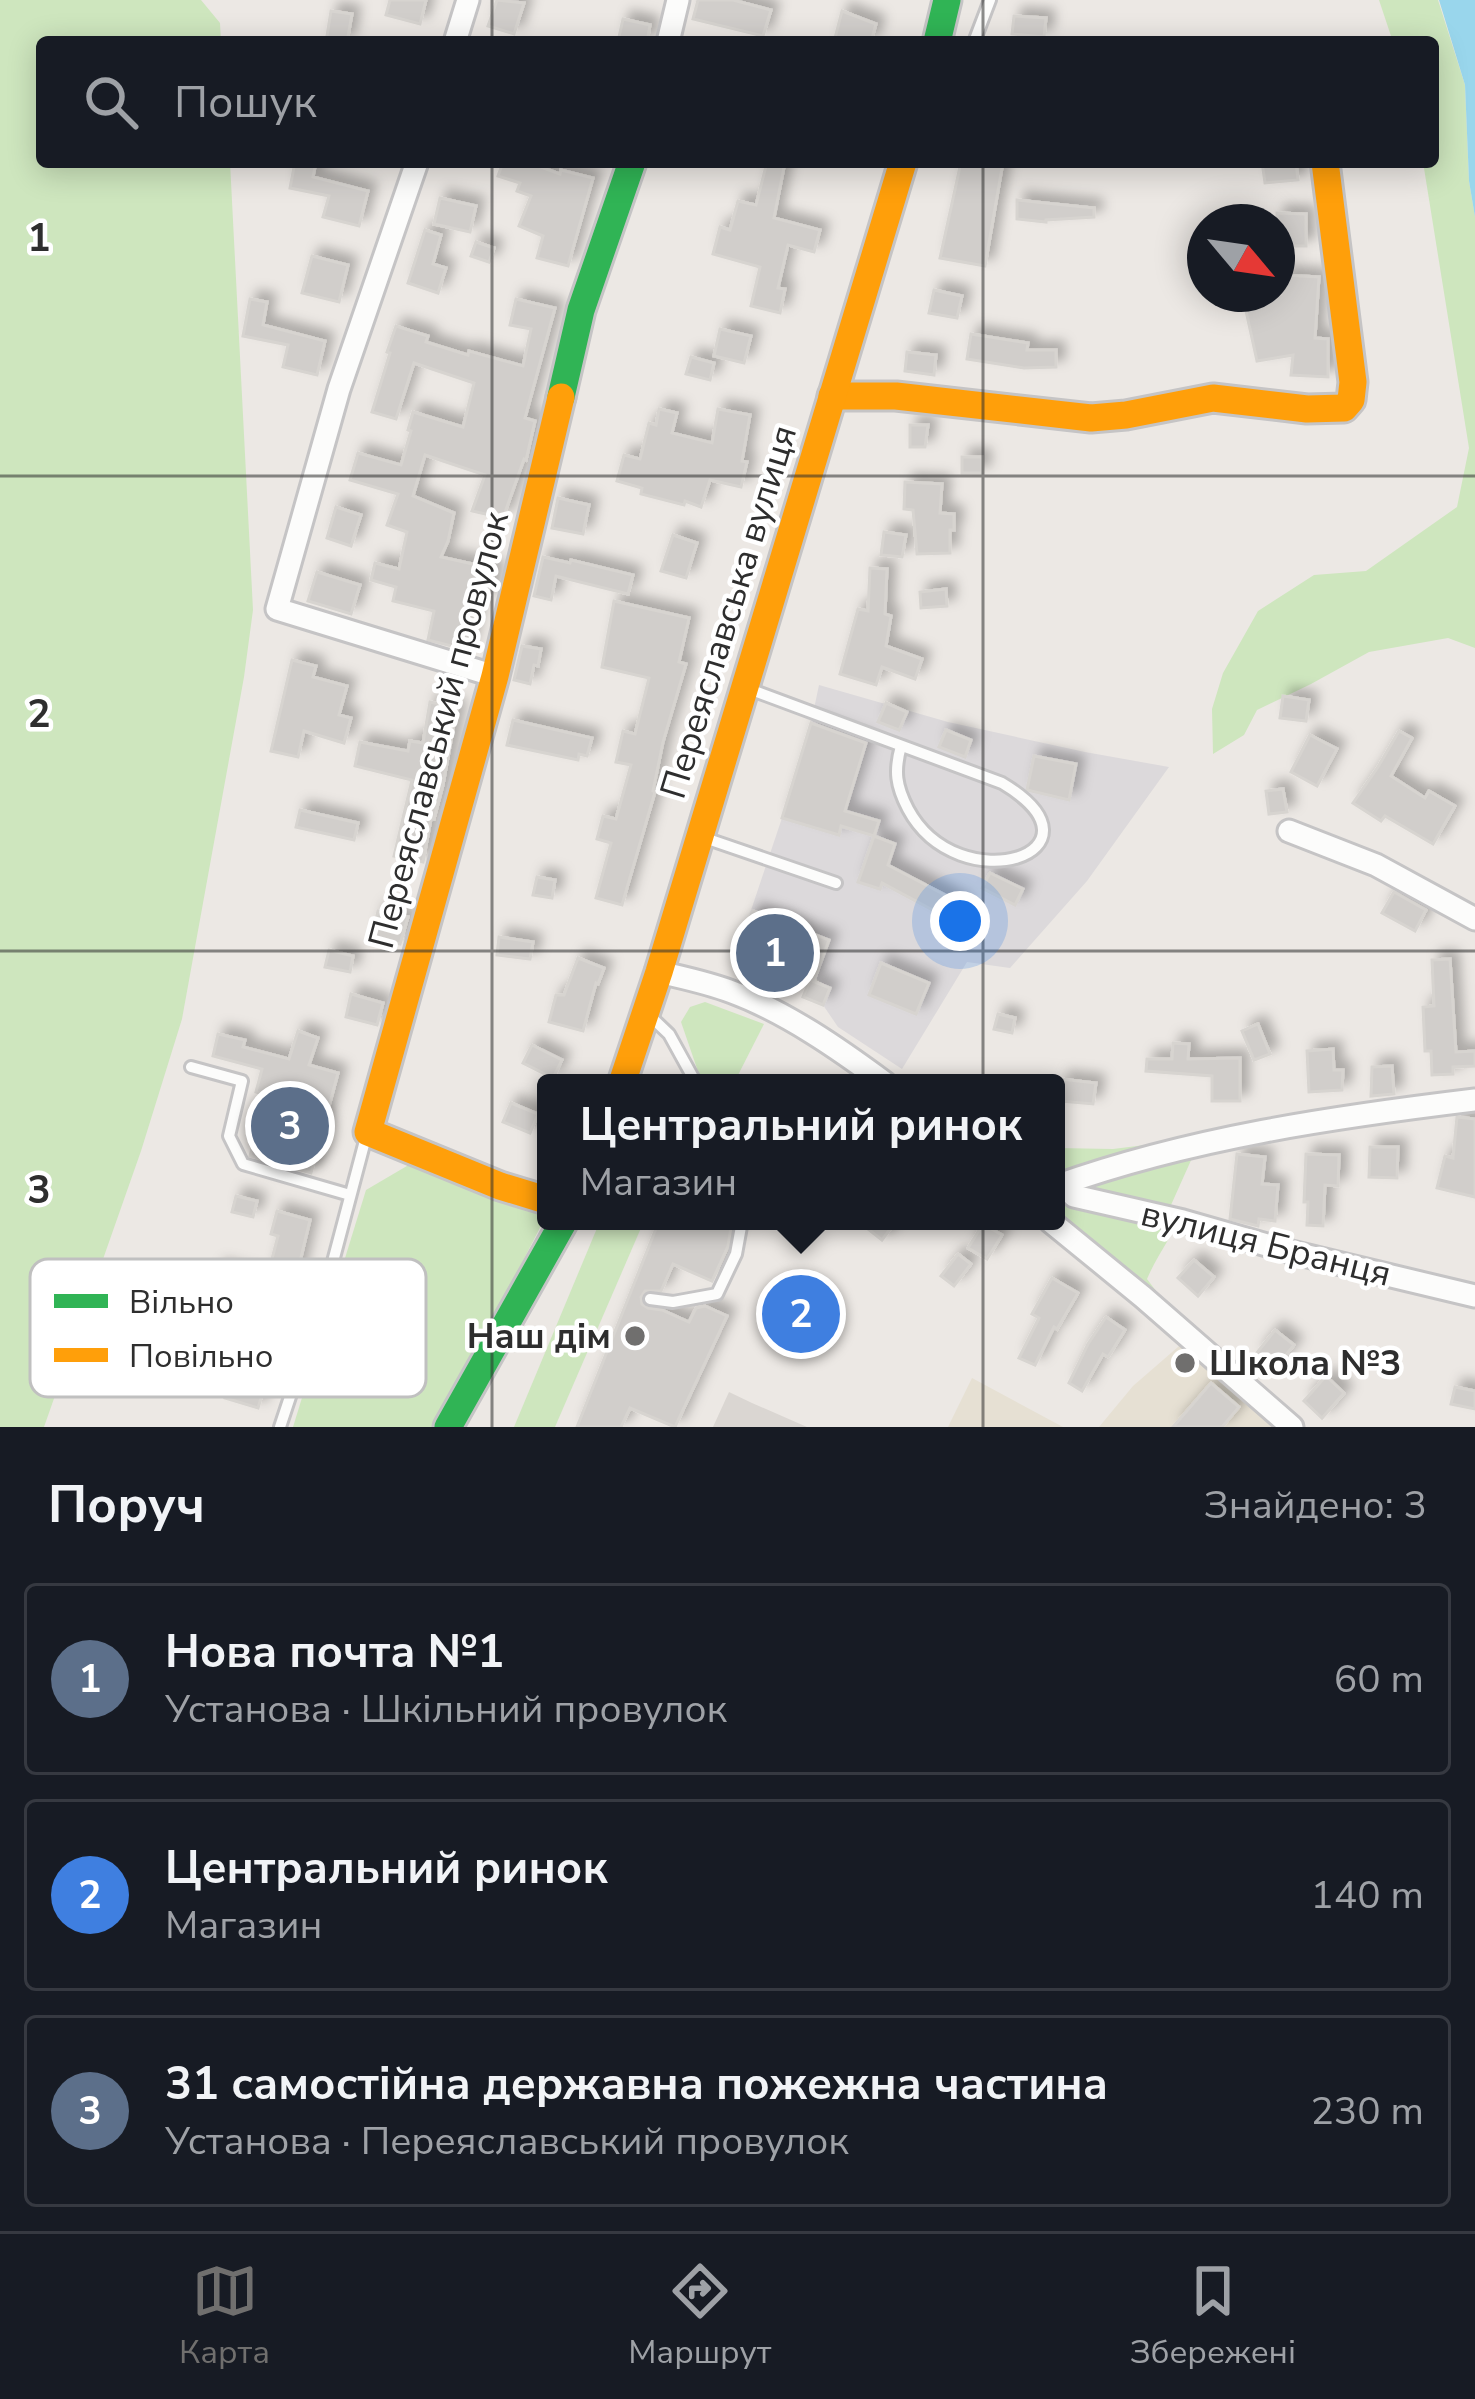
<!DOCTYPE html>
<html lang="uk">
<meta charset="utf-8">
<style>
body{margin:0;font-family:"Nunito Sans",sans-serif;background:#242831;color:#f1f3f6}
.compass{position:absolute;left:1187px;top:204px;width:108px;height:108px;border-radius:50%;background:#171b24;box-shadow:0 6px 30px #0003;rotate:119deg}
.you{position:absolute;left:960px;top:921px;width:42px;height:42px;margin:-30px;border:9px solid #fff;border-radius:50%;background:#1a73e8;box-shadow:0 0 0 18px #1a73e833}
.badge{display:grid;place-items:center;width:78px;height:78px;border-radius:50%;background:#706f6e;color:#fff;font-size:39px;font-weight:700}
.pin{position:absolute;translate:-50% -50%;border:6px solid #fff;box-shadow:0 3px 12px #0006}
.popup{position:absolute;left:537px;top:1074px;width:528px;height:156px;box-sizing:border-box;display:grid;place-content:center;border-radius:12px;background:#171b24;filter:drop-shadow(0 3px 9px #0005);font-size:39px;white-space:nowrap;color:#9ea1a6}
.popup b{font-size:45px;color:#f1f3f6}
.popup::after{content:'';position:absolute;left:50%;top:100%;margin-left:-24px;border:24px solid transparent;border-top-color:#171b24}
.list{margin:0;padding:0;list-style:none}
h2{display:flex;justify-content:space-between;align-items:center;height:156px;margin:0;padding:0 48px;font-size:51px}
h2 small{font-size:39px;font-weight:400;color:#9ea1a6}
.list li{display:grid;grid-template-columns:78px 1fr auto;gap:36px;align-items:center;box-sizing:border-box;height:192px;margin:0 24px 24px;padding:0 24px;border:3px solid #363941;border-radius:12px}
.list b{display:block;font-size:45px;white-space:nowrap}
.list p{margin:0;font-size:39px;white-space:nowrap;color:#9ea1a6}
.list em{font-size:39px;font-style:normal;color:#9ea1a6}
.icon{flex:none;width:66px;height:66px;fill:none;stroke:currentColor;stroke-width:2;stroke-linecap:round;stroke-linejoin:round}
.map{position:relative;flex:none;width:1475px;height:1427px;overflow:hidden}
.search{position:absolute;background:#171b24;box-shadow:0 6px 30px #0003;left:36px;right:36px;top:36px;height:132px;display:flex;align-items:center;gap:30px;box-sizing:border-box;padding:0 42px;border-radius:12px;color:#9ea1a6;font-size:45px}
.sheet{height:804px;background:#171b24}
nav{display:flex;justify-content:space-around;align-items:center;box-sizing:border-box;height:168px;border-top:3px solid #363941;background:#171b24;font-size:33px;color:#9ea1a6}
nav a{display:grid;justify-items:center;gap:6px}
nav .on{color:#706f6e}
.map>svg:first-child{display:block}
.industrial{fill:#dcd9db}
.education{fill:#e6e0d3}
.green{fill:#cee6be}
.plaza{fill:#dad6d2}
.water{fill:#99d6ec}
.building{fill:#d1cecb;stroke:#d7d4d0;stroke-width:3;filter:url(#shadow)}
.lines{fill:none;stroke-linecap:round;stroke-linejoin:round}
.lane-casing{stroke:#c5c4c5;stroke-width:16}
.street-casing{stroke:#c5c4c5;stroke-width:27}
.fast-casing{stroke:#c5c4c5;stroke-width:33}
.slow-casing{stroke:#c5c4c5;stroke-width:33}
.lane{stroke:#fcfcfb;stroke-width:10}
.street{stroke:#fcfcfb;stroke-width:21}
.fast{stroke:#30b455;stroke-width:27}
.slow{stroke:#ff9f0a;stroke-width:27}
.grid{fill:none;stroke:#2e2e2e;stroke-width:3;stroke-opacity:0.55}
.poi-dot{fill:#706f6e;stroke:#fff;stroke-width:4.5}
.labels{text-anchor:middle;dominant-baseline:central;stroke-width:9;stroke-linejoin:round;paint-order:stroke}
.street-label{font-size:36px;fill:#2e2e2e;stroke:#fff}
.poi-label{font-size:36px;font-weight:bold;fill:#2e2e2e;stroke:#fff;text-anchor:end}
.key{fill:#fff;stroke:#c0c0c0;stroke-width:3}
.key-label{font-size:33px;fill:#2e2e2e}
.grid-label{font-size:39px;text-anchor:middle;font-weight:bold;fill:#2e2e2e;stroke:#fff;stroke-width:9;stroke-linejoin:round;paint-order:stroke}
</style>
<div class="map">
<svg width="1475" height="1427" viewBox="0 0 1475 1427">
<defs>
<filter id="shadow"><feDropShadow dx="8" dy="-8" stdDeviation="6" flood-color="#0004"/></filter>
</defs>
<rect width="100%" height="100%" fill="#ece8e4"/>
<path class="industrial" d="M819 685 948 722 1085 752 1169 767 1087 881 1010 968 967 962 902 1069 838 1027 823 1005 830 988 815 978 738 949 782 818 811 723Z"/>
<g class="education">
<path d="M1186 1340 1279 1427H1099L1133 1386Z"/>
<path d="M972 1378 1063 1427H948Z"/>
</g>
<g class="green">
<path d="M0 0H201L220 23 221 42H42V162H230L253 610 244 677 182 1019 141 1151 44 1427H0Z"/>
<path d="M1379 0H1438L1465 85 1469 181 1475 217V648L1448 638 1369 652 1311 684 1257 710 1244 735 1213 754 1212 709 1223 673 1258 611 1314 575 1366 571 1457 507 1469 448 1423 162H1433V42H1393Z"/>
<path d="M705 1002 764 1024 734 1083H702L681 1022 690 1007Z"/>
<path d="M1201 1138 1171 1205 1182 1210C1174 1235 1157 1255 1147 1279L1159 1295 1150 1309 1056 1221 1057 1148 1113 1149Z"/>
<path d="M412 1163 525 1198 546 1216 467 1370 432 1427H293L366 1190Z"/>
<path d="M600 1221H644L555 1427H514Z"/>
</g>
<path class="plaza" d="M729 1392 752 1403 807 1427H713Z"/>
<path class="water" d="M1439 0H1475V217L1469 181 1465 85Z"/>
<g class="building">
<path d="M390 0H426L420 24 386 15Z"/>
<path d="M497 0 524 3 514 34 488 26Z"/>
<path d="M698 0H733L771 10 763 36 693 19Z"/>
<path d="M331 11 352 14 347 42H326Z"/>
<path d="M842 11 876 24 871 42H834Z"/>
<path d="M1014 16 1046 18 1044 37 1012 34Z"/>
<path d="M623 19 650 25 647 42 619 37Z"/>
<path d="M295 162H316L313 177 368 191 359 226 323 217 329 196 290 188Z"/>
<path d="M503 162H527L560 174 561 170 593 178 568 266 537 258 543 236 519 226 531 196 517 191 520 183 498 176Z"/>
<path d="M767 162H785L774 218 820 230 814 252 788 245 778 288 785 289 780 313 751 306 760 267 713 254 720 227 730 230 738 201 756 205Z"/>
<path d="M961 162H1003L985 266 940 258Z"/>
<path d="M1262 162H1296L1298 180 1265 183Z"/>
<path d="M440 198 476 206 470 232 434 224Z"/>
<path d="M1017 200 1094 208V217L1046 220V222L1017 219Z"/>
<path d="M1277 213 1306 214V246H1277Z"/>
<path d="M425 230 441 235 433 264 446 268 438 293 408 283Z"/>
<path d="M476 242 494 248 489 262 471 256Z"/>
<path d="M312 256 348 265 339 302 302 293Z"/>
<path d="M1282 275 1319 277 1315 338 1328 339V377L1291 375 1293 355 1257 361 1243 297 1281 294Z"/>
<path d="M934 290 962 296 957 318 929 313Z"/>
<path d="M250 299 267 302 263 325 325 341 317 375 283 367 288 345 243 336Z"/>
<path d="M516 299 555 308 525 418 535 421 526 460 524 459 503 518 472 511 485 475 425 455 413 496 454 513 448 541 441 557 495 569 489 598 479 596 467 650 428 640 434 611 393 601 396 587 371 580 375 563 399 569 407 532 387 525 398 494 350 480 358 453 401 465 411 431 408 430 413 412 463 427 474 383 414 363 396 419 372 412 390 353 387 352 396 326 428 336 426 342 468 355 469 351 523 366 531 329 510 325Z"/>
<path d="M720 329 751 336 744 363 714 356Z"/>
<path d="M971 334 1028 343 1027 350H1056V367L1024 368 967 359Z"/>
<path d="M907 352 936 355 934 375 905 371Z"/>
<path d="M691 357 714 363 710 380 686 374Z"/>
<path d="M659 409 677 413 672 433 712 443 718 409 750 415 742 461 747 462 741 487 710 480 701 507 685 501 684 505 641 494 642 488 617 481 624 455 640 459 649 423 656 425Z"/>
<path d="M910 425H928L925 447H910Z"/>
<rect x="962" y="457" width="20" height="16"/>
<path d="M905 482 942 484 940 513 954 514V530H950V553L917 554 913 510 904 509Z"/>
<path d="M558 498 589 505 583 534 552 528Z"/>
<path d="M336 507 361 515 351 546 327 538Z"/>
<path d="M884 532 906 535 902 557 881 555Z"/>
<path d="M673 535 697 543 686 578 661 571Z"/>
<path d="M543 557 570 563 571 560 633 575 628 594 556 576 551 600 534 596Z"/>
<path d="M870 568 887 569 885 614 891 616 886 646 922 659 915 679 882 667 876 685 840 674 858 609 868 611Z"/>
<path d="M317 572 360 585 351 614 308 601Z"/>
<path d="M946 589 947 606 921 608 920 592Z"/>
<path d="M614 601 689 618 679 662 686 664 663 742 653 791 655 792 622 905 596 898 611 843 597 839 603 816 616 819 631 765 616 762 623 731 635 734 649 678 602 667Z"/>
<path d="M522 646 541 649 538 666 534 665 530 684 514 680Z"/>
<path d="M292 660 316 666 313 677 347 686 339 715 351 718 344 743 304 731 298 757 271 751Z"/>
<path d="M1283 696 1309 700 1306 721 1280 718Z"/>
<path d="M430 702 457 708 443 785 434 819H431L423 862 394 856 412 780 355 766 360 742 408 751 410 741 423 743Z"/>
<path d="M886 703 907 712 899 730 878 722Z"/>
<path d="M513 720 592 738 587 756 579 754 578 760 507 745Z"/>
<path d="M811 723 866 743 845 811 879 821 874 836 841 826 839 835 782 818Z"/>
<path d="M946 730 971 740 965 757 939 747Z"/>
<path d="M1399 731 1412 738 1391 776 1425 798 1429 791 1455 806 1433 844 1385 816 1381 821 1353 803 1378 767Z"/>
<path d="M1310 735 1337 749 1317 786 1291 772Z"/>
<path d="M1034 756 1076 764 1069 800 1027 790Z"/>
<path d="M1283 789 1287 812 1269 814 1266 791Z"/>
<path d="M300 810 358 823 354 840 296 827Z"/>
<path d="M874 836 895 844 888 865 964 905 955 922 882 883 880 889 858 882Z"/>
<path d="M990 873 1023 889 1015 905 982 888Z"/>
<path d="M537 877 555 880 552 898 533 895Z"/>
<path d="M1394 892 1426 910 1415 931 1382 913Z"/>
<path d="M378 911 408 917 400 944 372 938Z"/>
<path d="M753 911 829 940 815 978 738 949Z"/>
<path d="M499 937 533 942 530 959 497 955Z"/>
<path d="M329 950 353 956 350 972 325 967Z"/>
<path d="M578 958 604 968 598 984 596 983 583 1031 549 1022 556 995H564Z"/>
<path d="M1450 959 1456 1052 1475 1051V1066L1453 1067V1074L1432 1075 1431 1051H1425L1423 1007 1434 1006 1432 960Z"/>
<path d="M881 963 929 983 916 1014 869 995Z"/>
<path d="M810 980 830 988 823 1005 803 997Z"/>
<path d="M351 994 383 1003 377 1025 346 1017Z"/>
<path d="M998 1014 1015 1018 1012 1033 994 1029Z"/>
<path d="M1258 1024 1270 1054 1254 1060 1242 1031Z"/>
<path d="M298 1031 318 1038 309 1065 338 1073 311 1173 250 1156 266 1095 256 1092 262 1069 213 1056 218 1034 245 1040 243 1047 289 1059Z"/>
<path d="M1173 1043 1189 1044 1188 1059 1240 1058V1101H1212V1076L1146 1071 1147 1059H1172Z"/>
<path d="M532 1045 562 1060 553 1078 523 1063Z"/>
<path d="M1333 1049 1334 1070H1343L1342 1090 1309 1092 1307 1051Z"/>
<path d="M1392 1066 1394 1094 1371 1096 1372 1067Z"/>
<path d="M1061 1079 1096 1083 1093 1104 1059 1101Z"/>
<path d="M511 1103 538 1114 530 1133 503 1122Z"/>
<path d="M1457 1117 1475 1119V1197L1437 1188 1445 1156 1453 1158Z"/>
<path d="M1370 1147H1398L1397 1178 1369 1177Z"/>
<path d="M1237 1154 1265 1157 1262 1184 1278 1185 1275 1221 1259 1219 1258 1226 1230 1219Z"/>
<path d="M1306 1154 1339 1155 1338 1186 1325 1185 1323 1226 1307 1225 1308 1202H1304Z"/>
<path d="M236 1196 257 1201 253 1217 232 1212Z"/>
<path d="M277 1211 310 1220 289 1307 258 1408 225 1398 239 1353 252 1357 269 1303 213 1286 218 1268 266 1282 278 1236 271 1234Z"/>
<path d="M659 1221H732L728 1246 712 1281 673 1264 661 1291H645L641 1297 642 1304 648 1308 662 1310 689 1322 696 1308 705 1306 727 1316 675 1427 630 1408 621 1427H577Z"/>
<path d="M858 1221H896L882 1240Z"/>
<path d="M983 1224 1002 1235 987 1259 968 1248Z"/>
<path d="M958 1254 971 1264 954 1286 941 1276Z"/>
<path d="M1194 1260 1214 1277 1198 1296 1178 1278Z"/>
<path d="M1052 1278 1078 1293 1057 1329 1054 1327 1035 1365 1019 1358 1039 1318 1032 1314Z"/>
<path d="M1106 1317 1125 1330 1108 1357 1103 1354 1082 1391 1069 1383 1088 1344Z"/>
<path d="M1275 1330 1294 1345 1275 1368 1256 1354Z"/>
<path d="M1326 1376 1344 1393 1322 1418 1304 1401Z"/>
<path d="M1211 1383 1239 1407 1222 1427H1173Z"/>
<path d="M1455 1387 1475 1391V1409L1451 1404Z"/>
</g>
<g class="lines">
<g class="lane-casing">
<g id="lane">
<path d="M974 42 990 0"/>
<path d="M749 689 1002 783C1117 852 959 904 908 809 896 786 894 771 901 746"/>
<path d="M702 837 836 883"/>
<path d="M649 1015 669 1034 696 1083"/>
<path d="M191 1067 242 1081 229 1136 243 1164 350 1195"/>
<path d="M650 1299 673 1302 717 1294 736 1254 742 1221"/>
<path d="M280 1427 326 1288 366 1137"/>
</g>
</g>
<g class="street-casing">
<g id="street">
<path d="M455 42 468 0"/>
<path d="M668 42 678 0"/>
<path d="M417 162 339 389 277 609 495 676"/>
<path d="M1289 831 1376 865 1475 919"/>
<path d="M659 972C684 978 709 983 732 992 786 1012 839 1049 885 1083"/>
<path d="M1062 1184 1074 1196 1183 1221 1291 1252 1475 1296"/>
<path d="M1056 1186C1190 1138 1334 1117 1475 1100"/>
<path d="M1050 1221 1143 1297 1292 1427"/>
</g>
</g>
<g class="fast-casing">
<g id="fast">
<path d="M937 42 947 0"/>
<path d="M561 397 581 310 632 162"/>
<path d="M448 1427 564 1221"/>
</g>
</g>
<g class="slow-casing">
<g id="slow">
<path d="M832 396H896L1091 418 1126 415 1213 398 1307 409 1344 408 1351 400 1353 382 1325 162"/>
<path d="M622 1083 659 972 903 162"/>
<path d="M546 1200 500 1186 368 1132 495 676 561 397"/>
</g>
</g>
<use href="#lane" class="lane"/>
<use href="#street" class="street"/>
<use href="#fast" class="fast"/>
<use href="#slow" class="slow"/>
</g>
<path class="grid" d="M492 0V42M983 0V42M492 162V1427M983 162V1427M0 476H1475M0 951H1475"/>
<g class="poi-dot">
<circle cx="635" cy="1336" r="12"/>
<circle cx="1185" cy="1363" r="12"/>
</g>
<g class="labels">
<g class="street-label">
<text transform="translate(729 612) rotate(-73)">Переяславська вулиця</text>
<text transform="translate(439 730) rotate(-75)">Переяславський провулок</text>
<text transform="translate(1266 1244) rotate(14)">вулиця Бранця</text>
</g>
<g class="poi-label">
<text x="611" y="1336">Наш дім</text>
<text x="1209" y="1363" text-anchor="start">Школа №3</text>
</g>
</g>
<rect x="30" y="1259" width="396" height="138" rx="18" class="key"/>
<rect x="54" y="1294" width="54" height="14" fill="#30b455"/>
<rect x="54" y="1348" width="54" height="14" fill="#ff9f0a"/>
<g class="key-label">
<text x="129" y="1313">Вільно</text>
<text x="129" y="1367">Повільно</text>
</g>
<g class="grid-label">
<text x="39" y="251">1</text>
<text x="39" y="727">2</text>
<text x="39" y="1203">3</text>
</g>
</svg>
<svg class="compass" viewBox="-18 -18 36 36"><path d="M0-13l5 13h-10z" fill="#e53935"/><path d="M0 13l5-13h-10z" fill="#9ea1a6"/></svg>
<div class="you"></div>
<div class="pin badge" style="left:775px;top:953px;background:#5c6f8a">1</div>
<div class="pin badge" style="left:801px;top:1314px;background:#3f7fe0">2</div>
<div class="popup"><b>Центральний ринок</b>Магазин</div>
<div class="pin badge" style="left:290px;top:1126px;background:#5c6f8a">3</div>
<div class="search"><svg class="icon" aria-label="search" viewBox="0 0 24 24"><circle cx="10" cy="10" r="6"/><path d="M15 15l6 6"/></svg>Пошук</div>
</div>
<section class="sheet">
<h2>Поруч<small>Знайдено: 3</small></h2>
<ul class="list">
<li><span class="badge" style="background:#5c6f8a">1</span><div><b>Нова почта №1</b><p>Установа · Шкільний провулок</p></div><em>60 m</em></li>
<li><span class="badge" style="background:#3f7fe0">2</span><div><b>Центральний ринок</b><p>Магазин</p></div><em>140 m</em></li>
<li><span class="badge" style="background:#5c6f8a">3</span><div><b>31 самостійна державна пожежна частина</b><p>Установа · Переяславський провулок</p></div><em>230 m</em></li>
</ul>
</section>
<nav>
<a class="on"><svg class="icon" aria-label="map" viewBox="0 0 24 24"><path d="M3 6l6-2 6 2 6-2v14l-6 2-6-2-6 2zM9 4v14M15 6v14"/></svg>Карта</a>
<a><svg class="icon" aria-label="directions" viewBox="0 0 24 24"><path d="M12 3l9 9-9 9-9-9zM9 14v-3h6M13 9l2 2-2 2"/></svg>Маршрут</a>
<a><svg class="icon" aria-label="saved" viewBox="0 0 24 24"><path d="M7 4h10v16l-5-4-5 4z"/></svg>Збережені</a>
</nav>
